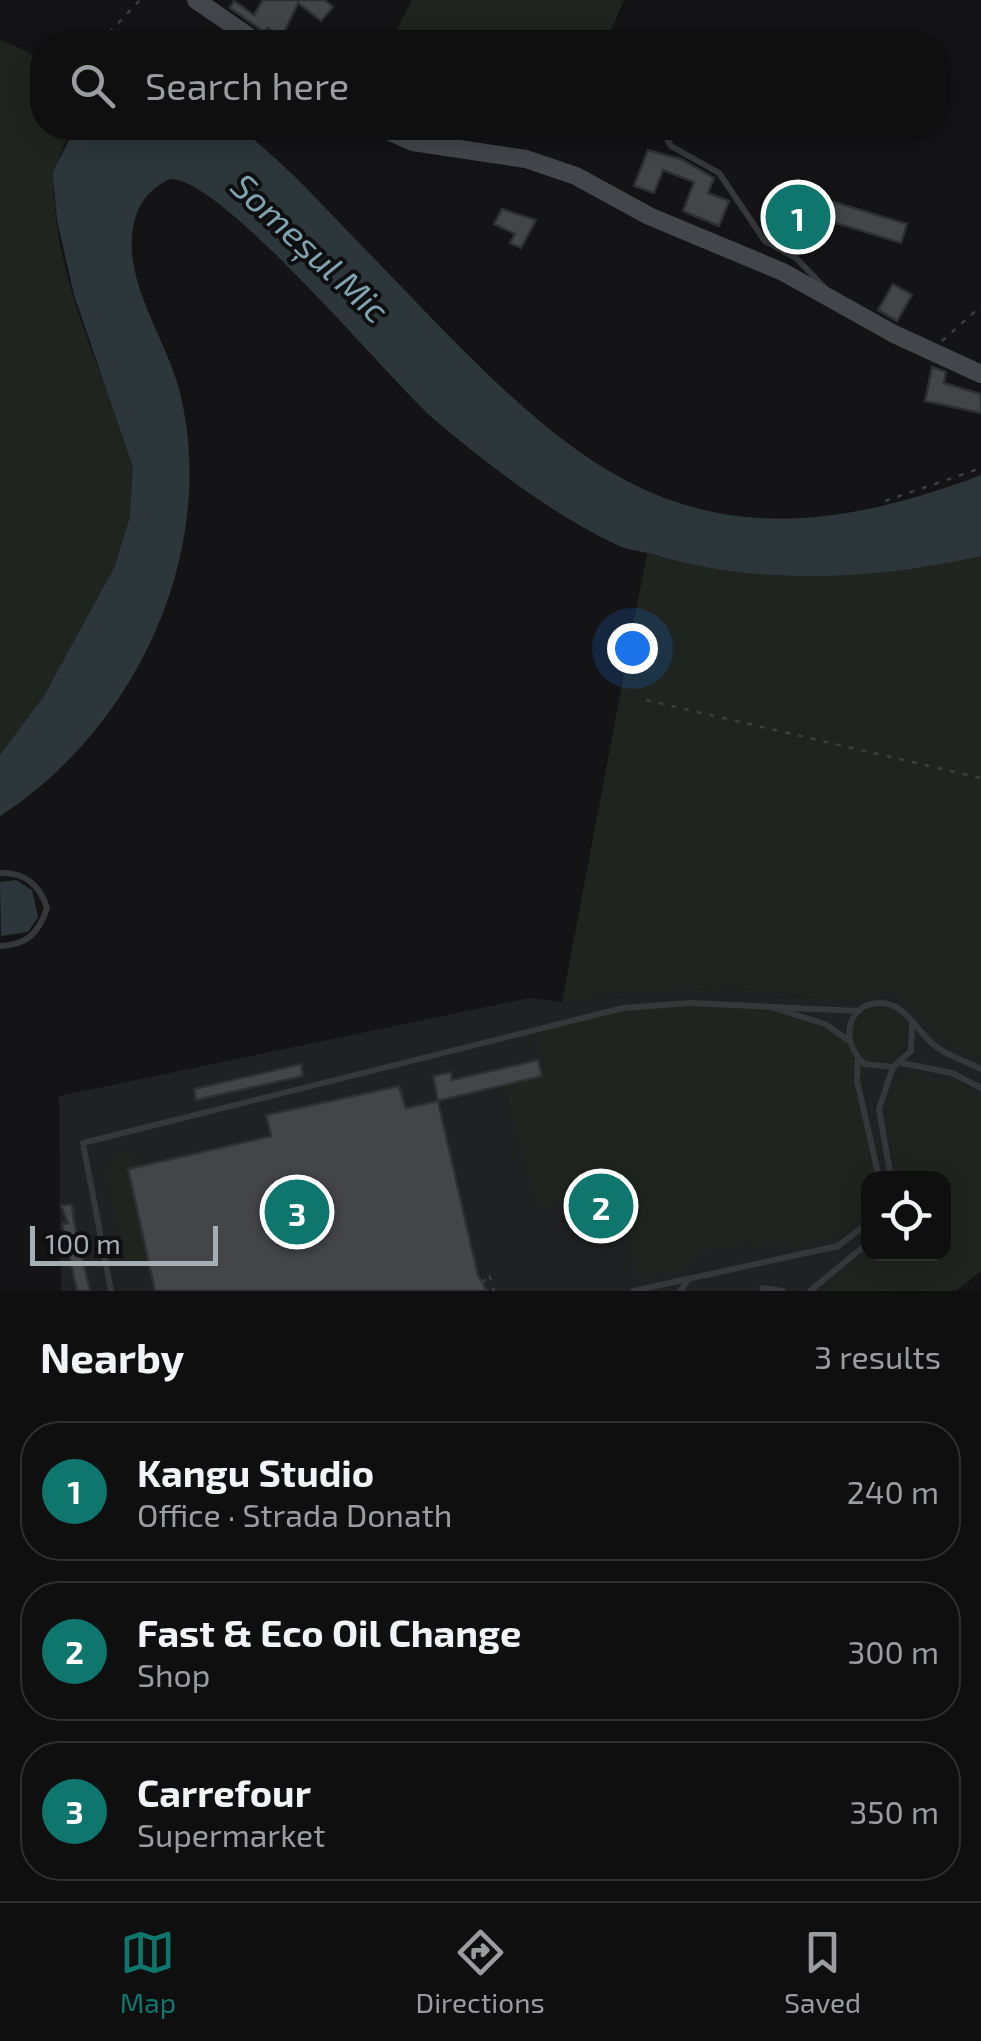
<!DOCTYPE html>
<meta charset="utf-8">
<style>
body{margin:0;font-family:"Exo 2",sans-serif;background:#181819;color:#f1f3f6}
.controls{position:absolute;right:30px;bottom:30px;display:grid;overflow:hidden;border-radius:20px;box-shadow:0 5px 25px #0003}
.controls button{width:90px;height:90px;display:grid;place-items:center;padding:0;border:0;border-bottom:2px solid #2f2f30;background:#0f0f10;color:#f1f3f6;font:50px sans-serif}
.scale{position:absolute;left:30px;bottom:25px;width:188px;box-sizing:border-box;padding-left:10px;border:5px solid #a6aeb5;border-top:0;font-size:28px;line-height:35px;white-space:nowrap;color:#a6aeb5;-webkit-text-stroke:8px #0f0f11;paint-order:stroke}
.you{position:absolute;left:632px;top:648px;width:35px;height:35px;margin:-25px;border:8px solid #fff;border-radius:50%;background:#1a73e8;box-shadow:0 0 0 15px #1a73e833}
.badge{display:grid;place-items:center;width:65px;height:65px;border-radius:50%;background:#0f766e;color:#fff;font-size:32px;font-weight:700}
.pin{position:absolute;translate:-50% -50%;border:5px solid #fff;box-shadow:0 2px 10px #0006}
.list{margin:0;padding:0;list-style:none}
h2{display:flex;justify-content:space-between;align-items:center;height:130px;margin:0;padding:0 40px;font-size:42px}
h2 small{font-size:32px;font-weight:400;color:#9b9c9f}
.list li{display:grid;grid-template-columns:65px 1fr auto;gap:30px;align-items:center;box-sizing:border-box;height:140px;margin:0 20px 20px;padding:0 20px;border:2px solid #2f2f30;border-radius:40px}
.list b{display:block;font-size:38px;white-space:nowrap}
.list p{margin:0;font-size:32px;white-space:nowrap;color:#9b9c9f}
.list em{font-size:32px;font-style:normal;color:#9b9c9f}
.icon{flex:none;width:55px;height:55px;fill:none;stroke:currentColor;stroke-width:2;stroke-linecap:round;stroke-linejoin:round}
.map{position:relative;flex:none;width:981px;height:1291px;overflow:hidden}
.search{position:absolute;background:#0f0f10;box-shadow:0 5px 25px #0003;left:30px;right:30px;top:30px;height:110px;display:flex;align-items:center;gap:25px;box-sizing:border-box;padding:0 35px;border-radius:40px;color:#9b9c9f;font-size:38px}
.sheet{height:610px;background:#0f0f10}
nav{display:flex;justify-content:space-around;align-items:center;box-sizing:border-box;height:140px;border-top:2px solid #2f2f30;background:#0f0f10;font-size:28px;color:#9b9c9f}
nav a{display:grid;justify-items:center;gap:5px}
nav .on{color:#0f766e}
.map>svg:first-child{display:block}
.built{fill:#202123}
.green{fill:#1f251e}
.water{fill:#2d373b}
.building{fill:#434549;stroke:#2e2f32;stroke-width:2.5}
.lines{fill:none;stroke-linecap:round;stroke-linejoin:round}
.path{stroke:#3b3e41;stroke-width:2.5;stroke-dasharray:5 8;stroke-linecap:butt}
.lane{stroke:#35373a;stroke-width:6}
.secondary{stroke:#43464a;stroke-width:18}
.labels{text-anchor:middle;dominant-baseline:central;stroke-width:8;stroke-linejoin:round;paint-order:stroke}
.water-label{font-size:35px;font-style:italic;fill:#7fa2af;stroke:#0f0f11}
</style>
<div class="map">
<svg width="981" height="1291" viewBox="0 0 981 1291">
<rect width="100%" height="100%" fill="#141416"/>
<path class="built" d="M735 987 856 1002 873 992 897 993 914 1005 946 1042 981 1059V1216L944 1178H868V1254L887 1291H61L59 1096 529 998 562 1002 607 993Z"/>
<g class="green">
<path d="M412 0H624L606 42H390Z"/>
<path d="M0 40C58 61 42 71 42 128H75C25 185 80 320 104 382 114 410 131 440 133 469 134 493 131 522 124 545 110 591 34 722 0 755Z"/>
<path d="M647 553C744 584 882 578 981 556V1059C970 1053 955 1049 946 1041 914 1015 905 973 856 1002L735 987 607 993 562 1002Z"/>
<path d="M691 1003C734 1005 818 1006 849 1041 858 1052 874 1156 879 1178H868C868 1188 871 1202 866 1210 848 1244 791 1249 757 1245L752 1240 696 1252 684 1269 638 1276 618 1194 539 1207 505 1085 548 1075 536 1030 623 1008Z"/>
<circle cx="879" cy="1034" r="27"/>
<path d="M912 1074 957 1082 981 1097V1271L956 1291H821L868 1253 944 1254V1178H901C892 1143 872 1097 912 1074Z"/>
<path d="M133 1150 137 1167 128 1170 148 1261 128 1265 108 1174 118 1154Z"/>
</g>
<g class="water">
<path d="M75 128H239C284 162 320 203 359 243 562 451 668 595 981 475V556C876 580 755 586 652 554 640 551 626 550 615 544 552 514 488 465 435 420 387 378 222 177 170 179 139 193 130 221 132 254 137 304 170 348 181 397 217 555 135 729 0 816V755L44 696 115 566 130 517 133 467 74 295 57 220 53 172Z"/>
<path d="M16 880 32 890 38 917 28 932 1 936 0 882Z"/>
</g>
<g class="building">
<path d="M263 0H325L333 7 321 21 298 3 283 35 267 28 264 32 230 8 234 1 254 15Z"/>
<path d="M648 150 681 159 714 178 708 193 729 201 719 226 683 211 694 182 663 170 654 193 634 186Z"/>
<path d="M834 202 907 224 901 243 829 221Z"/>
<path d="M502 209 536 220 521 248 510 243 515 234 494 224Z"/>
<path d="M893 284 912 295 897 321 878 310Z"/>
<path d="M932 367 946 372 944 383 981 394V413L925 401Z"/>
<path d="M538 1060 542 1076 438 1101 433 1076 451 1072 452 1080Z"/>
<path d="M301 1064 303 1076 196 1100 194 1089Z"/>
<path d="M399 1086 406 1108 438 1101 478 1275 487 1291H155L128 1169 271 1136 266 1115Z"/>
<path d="M72 1204 74 1221 90 1291H77L62 1224 68 1223 61 1206Z"/>
</g>
<g class="lines">
<g class="path">
<path d="M100 42 140 0"/>
<path d="M942 341 981 306"/>
<path d="M885 501 981 468"/>
<path d="M646 700 981 778"/>
<path d="M482 1283 489 1274 494 1291"/>
</g>
<g class="lane">
<path d="M669 128 664 133 671 146 719 173 765 241 796 258 828 291"/>
<path d="M680 128 700 136"/>
<path d="M0 873C24 872 40 885 47 908 39 933 27 945 0 946"/>
<path d="M774 1008 825 1024 848 1040"/>
<path d="M912 1023 911 1051 893 1067 865 1064C841 1046 844 1003 880 1003 905 1003 916 1030 933 1044 946 1056 966 1061 981 1069"/>
<path d="M858 1060 857 1080 879 1178"/>
<path d="M902 1063 952 1073 981 1088"/>
<path d="M891 1178 879 1109 893 1067"/>
<path d="M762 1288 783 1291"/>
<path d="M111 1291 83 1143 623 1008 691 1003 859 1011"/>
<path d="M633 1291 838 1246 868 1223"/>
<path d="M680 1291 688 1280"/>
<path d="M810 1291 868 1243"/>
</g>
<g class="secondary">
<path d="M196 0 257 42"/>
<path d="M381 128 413 142 526 159 576 176 649 216 783 272 894 334 981 374"/>
</g>
</g>
<g class="labels">
<g class="water-label">
<text transform="translate(311 247) rotate(43)">Someșul Mic</text>
</g>
</g>
</svg>
<div class="controls">
<button><svg class="icon" aria-label="locate" viewBox="0 0 24 24"><circle cx="12" cy="12" r="6"/><path d="M12 2v4M12 18v4M2 12h4M18 12h4"/></svg></button>
</div>
<div class="scale">100 m</div>
<div class="you"></div>
<div class="pin badge" style="left:798px;top:217px">1</div>
<div class="pin badge" style="left:601px;top:1206px">2</div>
<div class="pin badge" style="left:297px;top:1212px">3</div>
<div class="search"><svg class="icon" aria-label="search" viewBox="0 0 24 24"><circle cx="10" cy="10" r="6"/><path d="M15 15l6 6"/></svg>Search here</div>
</div>
<section class="sheet">
<h2>Nearby<small>3 results</small></h2>
<ul class="list">
<li><span class="badge">1</span><div><b>Kangu Studio</b><p>Office · Strada Donath</p></div><em>240 m</em></li>
<li><span class="badge">2</span><div><b>Fast &amp; Eco Oil Change</b><p>Shop</p></div><em>300 m</em></li>
<li><span class="badge">3</span><div><b>Carrefour</b><p>Supermarket</p></div><em>350 m</em></li>
</ul>
</section>
<nav>
<a class="on"><svg class="icon" aria-label="map" viewBox="0 0 24 24"><path d="M3 6l6-2 6 2 6-2v14l-6 2-6-2-6 2zM9 4v14M15 6v14"/></svg>Map</a>
<a><svg class="icon" aria-label="directions" viewBox="0 0 24 24"><path d="M12 3l9 9-9 9-9-9zM9 14v-3h6M13 9l2 2-2 2"/></svg>Directions</a>
<a><svg class="icon" aria-label="saved" viewBox="0 0 24 24"><path d="M7 4h10v16l-5-4-5 4z"/></svg>Saved</a>
</nav>
